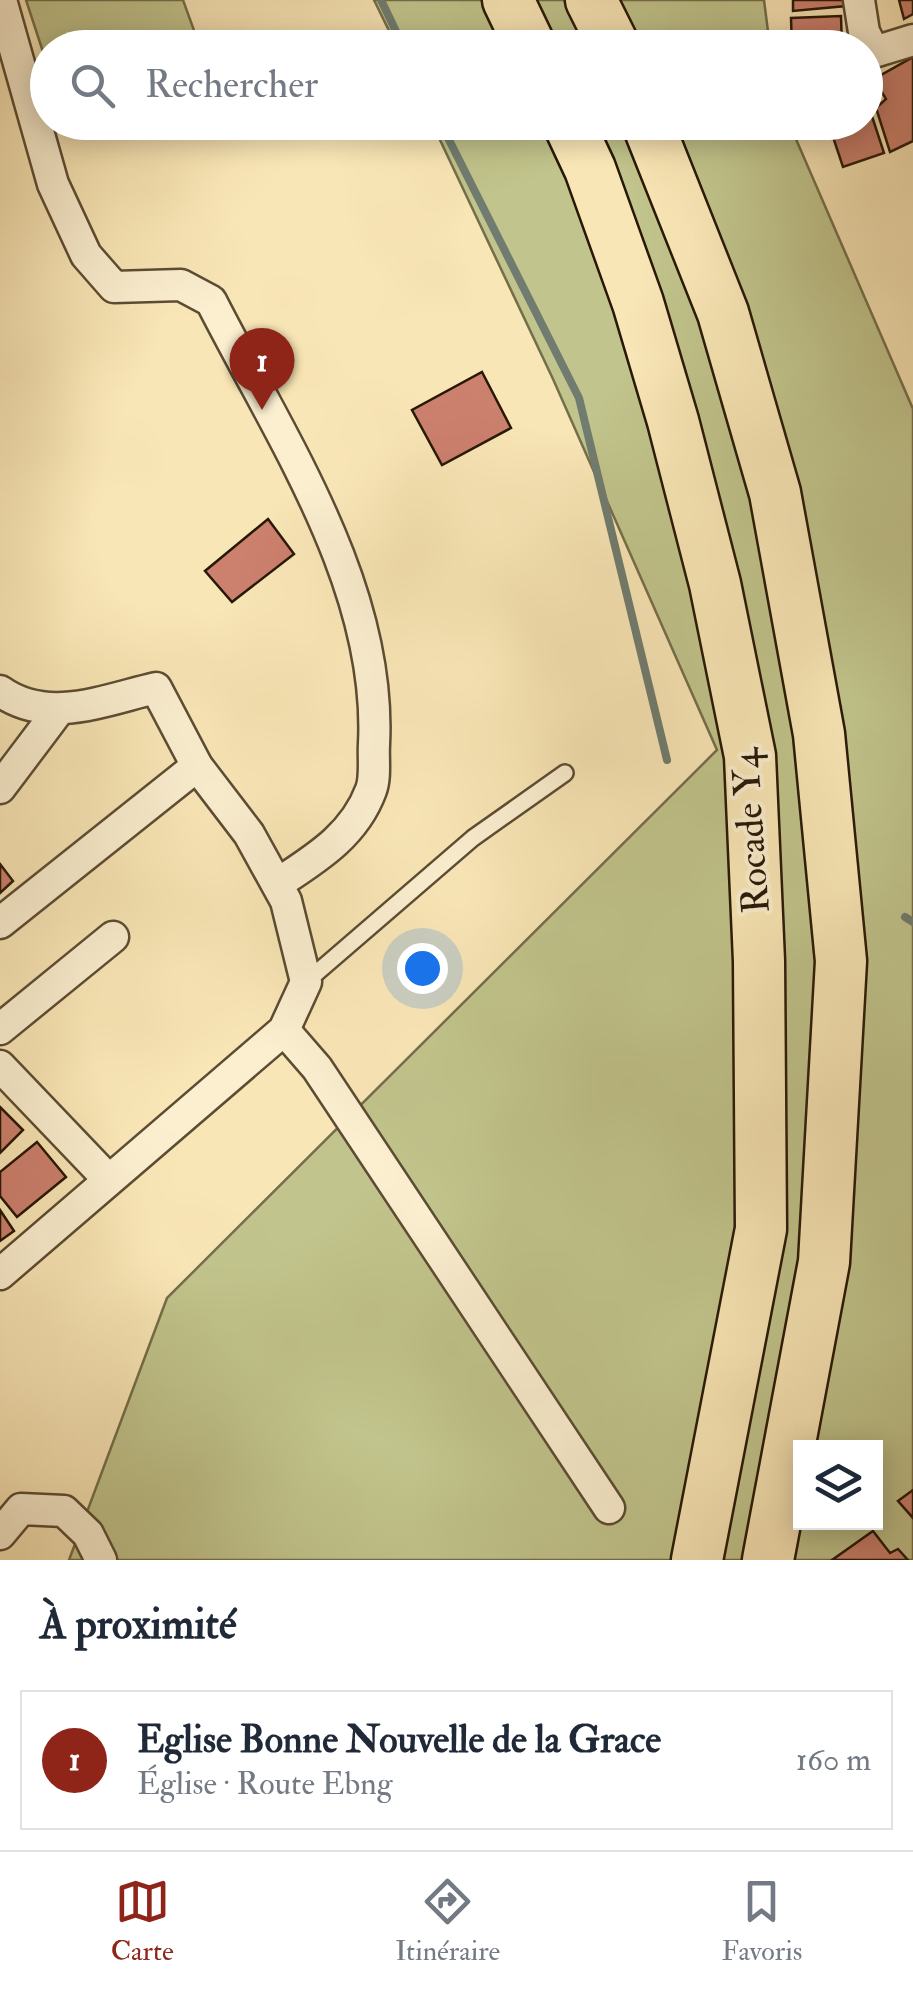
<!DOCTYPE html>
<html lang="fr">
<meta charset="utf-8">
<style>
body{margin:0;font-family:"IM FELL Double Pica",serif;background:#f2f2f3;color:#1f2937}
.controls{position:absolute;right:30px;bottom:30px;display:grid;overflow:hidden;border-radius:0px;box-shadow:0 5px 25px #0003}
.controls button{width:90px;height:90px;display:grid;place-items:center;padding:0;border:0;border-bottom:2px solid #e0e1e3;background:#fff;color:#1f2937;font:50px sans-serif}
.you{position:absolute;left:422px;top:968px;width:35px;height:35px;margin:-25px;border:8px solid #fff;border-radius:50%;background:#1a73e8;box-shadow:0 0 0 15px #1a73e833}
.badge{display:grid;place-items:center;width:65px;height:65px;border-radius:50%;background:#8f2418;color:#fff;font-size:32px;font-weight:700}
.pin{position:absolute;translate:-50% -82px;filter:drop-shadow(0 2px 5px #0008)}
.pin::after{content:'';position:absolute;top:52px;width:35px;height:30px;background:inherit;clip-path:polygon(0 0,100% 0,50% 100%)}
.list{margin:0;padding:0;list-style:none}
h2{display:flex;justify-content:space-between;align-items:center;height:130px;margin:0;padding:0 40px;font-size:42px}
h2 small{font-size:32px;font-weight:400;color:#747a83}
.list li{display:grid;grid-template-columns:65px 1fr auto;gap:30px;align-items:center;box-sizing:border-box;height:140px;margin:0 20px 20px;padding:0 20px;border:2px solid #e0e1e3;border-radius:0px}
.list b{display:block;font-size:38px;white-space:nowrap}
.list p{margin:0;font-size:32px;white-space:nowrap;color:#747a83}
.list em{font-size:32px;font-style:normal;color:#747a83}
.icon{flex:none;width:55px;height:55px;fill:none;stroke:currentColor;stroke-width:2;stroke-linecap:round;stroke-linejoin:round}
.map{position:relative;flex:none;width:913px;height:1560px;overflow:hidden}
.search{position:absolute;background:#fff;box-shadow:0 5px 25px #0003;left:30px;right:30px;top:30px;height:110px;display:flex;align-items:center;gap:25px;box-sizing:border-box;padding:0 35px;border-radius:55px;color:#747a83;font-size:38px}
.sheet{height:290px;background:#fff}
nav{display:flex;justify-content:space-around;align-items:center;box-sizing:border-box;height:140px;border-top:2px solid #e0e1e3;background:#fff;font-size:28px;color:#747a83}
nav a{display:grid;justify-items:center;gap:5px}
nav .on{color:#8f2418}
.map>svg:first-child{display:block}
.green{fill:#c1c48c;stroke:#746e4a;stroke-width:2.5;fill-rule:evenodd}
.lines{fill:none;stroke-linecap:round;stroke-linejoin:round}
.stream{stroke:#707c6f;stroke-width:8}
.building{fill:#cc806e;stroke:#271807;stroke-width:2.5}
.service-casing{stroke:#5c4c33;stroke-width:20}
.minor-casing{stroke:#5c4c33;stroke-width:35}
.trunk-casing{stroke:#271807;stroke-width:55}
.service{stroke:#fbefd0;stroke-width:15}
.minor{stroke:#fbefd0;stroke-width:30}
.trunk{stroke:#f9e6b6;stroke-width:50}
.labels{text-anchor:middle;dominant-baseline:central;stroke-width:8;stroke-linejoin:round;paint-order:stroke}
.street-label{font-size:38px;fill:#271807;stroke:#fbefd0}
</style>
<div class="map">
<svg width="913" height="1560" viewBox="0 0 913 1560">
<rect width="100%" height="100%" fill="#f9e6b6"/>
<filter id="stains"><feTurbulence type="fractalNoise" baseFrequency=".002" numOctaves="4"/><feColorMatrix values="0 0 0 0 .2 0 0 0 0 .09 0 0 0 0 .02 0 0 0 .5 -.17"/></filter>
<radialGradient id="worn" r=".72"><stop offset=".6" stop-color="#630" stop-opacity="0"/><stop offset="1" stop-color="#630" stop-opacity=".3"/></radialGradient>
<g class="green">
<path d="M26 0H183L200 47 48 48 47 64Z"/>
<path d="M374 0H764L770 47H397Z"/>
<path d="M432 123H789L913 409V1560H69L167 1298 717 750 553 379ZM800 1448H876V1522H800Z"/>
</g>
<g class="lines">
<g class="stream">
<path d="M381 0 404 48"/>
<path d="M440 122 579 398 667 760"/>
<path d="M905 917 913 922"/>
</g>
</g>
<g class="building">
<path d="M793 0H846V6L793 11Z"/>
<path d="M899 0H913V14L904 19Z"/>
<path d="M841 16 842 48H792L791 18Z"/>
<path d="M913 57V141L890 152 876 108 886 99 874 79Z"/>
<path d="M866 98 884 153 843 167 828 122H866Z"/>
<path d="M482 372 511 428 442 465 412 410Z"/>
<path d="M268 519 294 554 232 602 205 571Z"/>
<path d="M0 864 13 881 0 893Z"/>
<path d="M0 1107 23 1130 0 1153Z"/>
<path d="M37 1142 66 1177 17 1217 0 1196V1172Z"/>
<path d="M0 1210 14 1231 0 1241Z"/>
<path d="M913 1490V1518L898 1501Z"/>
<path d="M873 1531 890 1553 898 1549 908 1560H832Z"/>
</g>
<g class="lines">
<g class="service-casing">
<path id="service" d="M306 982 473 838 565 773"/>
</g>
<g class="minor-casing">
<g id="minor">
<path d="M1 0 53 184 86 255 114 287 181 285 211 301C280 437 382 586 374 744 373 758 376 777 371 790 354 836 315 859 277 884"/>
<path d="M859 0 864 32 874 52 913 40"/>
<path d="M0 691C48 725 104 700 156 688L197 766 249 834 286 901 306 982 284 1030 0 1274"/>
<path d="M0 788 58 711"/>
<path d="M0 923 197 766"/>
<path d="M0 1029 113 937"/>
<path d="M284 1030 317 1068 609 1508"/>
<path d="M0 1066 107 1178"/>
<path d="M0 1534 21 1509 64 1511 88 1534 101 1560"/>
</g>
</g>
<g class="trunk-casing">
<g id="trunk">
<path d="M508 0 531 48"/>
<path d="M591 0 615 48"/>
<path d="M568 122 590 169 638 303 673 421 715 584 750 756 759 961 761 1229 697 1560"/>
<path d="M647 122 723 313 775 493 819 734 841 961 824 1262 768 1560"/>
</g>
</g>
<use href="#service" class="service"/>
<use href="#minor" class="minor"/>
<use href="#trunk" class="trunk"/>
</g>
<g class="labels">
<g class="street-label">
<text transform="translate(751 831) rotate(-94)">Rocade Y4</text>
</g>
</g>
<rect width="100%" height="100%" filter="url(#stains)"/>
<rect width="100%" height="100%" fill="url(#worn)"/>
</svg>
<div class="controls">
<button><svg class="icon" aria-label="layers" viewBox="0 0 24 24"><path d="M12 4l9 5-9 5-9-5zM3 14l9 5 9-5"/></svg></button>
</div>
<div class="you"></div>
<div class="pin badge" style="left:262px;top:410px">1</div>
<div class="search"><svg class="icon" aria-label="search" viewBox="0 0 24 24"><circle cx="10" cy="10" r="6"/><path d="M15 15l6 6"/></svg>Rechercher</div>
</div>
<section class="sheet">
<h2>À proximité<small></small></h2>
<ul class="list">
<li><span class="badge">1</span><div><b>Eglise Bonne Nouvelle de la Grace</b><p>Église · Route Ebng</p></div><em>160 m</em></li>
</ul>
</section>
<nav>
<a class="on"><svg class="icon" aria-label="map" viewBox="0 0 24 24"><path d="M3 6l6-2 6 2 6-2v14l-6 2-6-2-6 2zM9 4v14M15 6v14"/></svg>Carte</a>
<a><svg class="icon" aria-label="directions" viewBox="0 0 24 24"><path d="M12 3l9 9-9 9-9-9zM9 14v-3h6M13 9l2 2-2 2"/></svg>Itinéraire</a>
<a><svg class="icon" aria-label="saved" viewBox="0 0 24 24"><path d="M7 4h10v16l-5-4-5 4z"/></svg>Favoris</a>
</nav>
